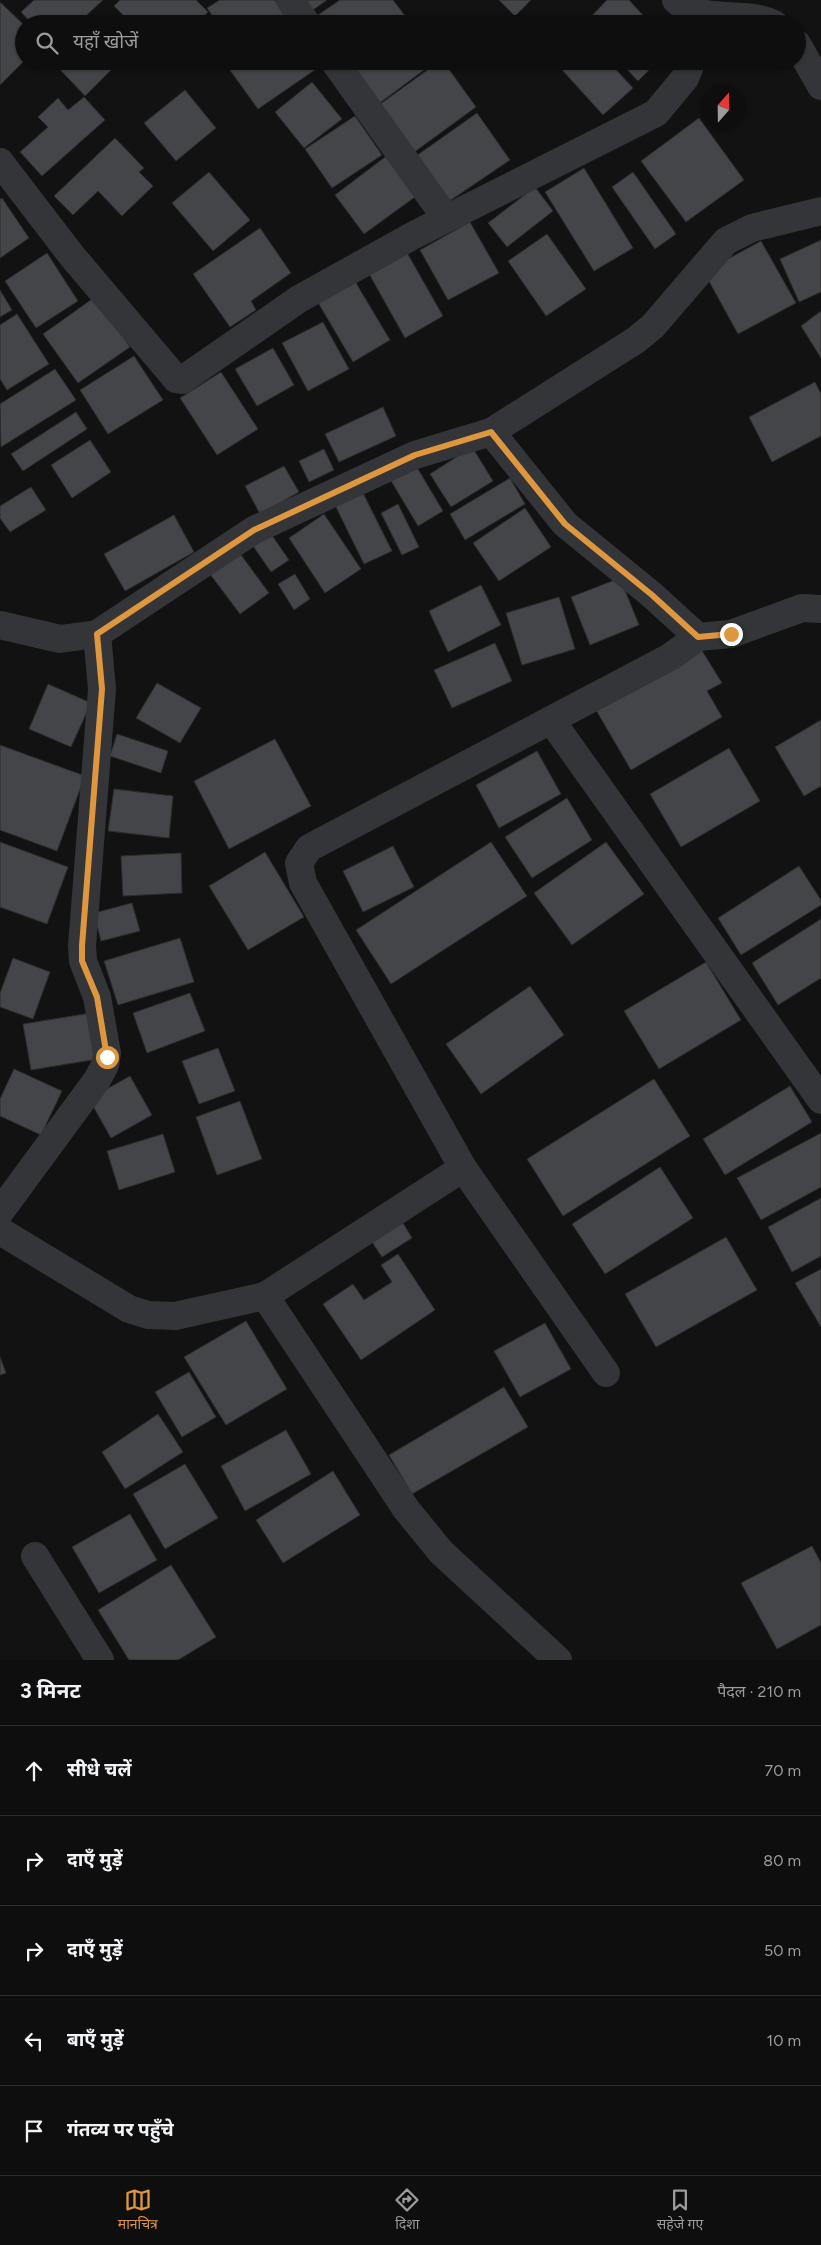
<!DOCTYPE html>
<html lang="hi">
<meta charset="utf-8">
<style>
body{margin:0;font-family:Figtree,"Noto Sans Devanagari",sans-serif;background:#171717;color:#f1f3f6}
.compass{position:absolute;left:701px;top:85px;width:45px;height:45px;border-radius:50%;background:#0e0e0e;box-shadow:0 1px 4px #0004;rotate:20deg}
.stop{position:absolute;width:15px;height:15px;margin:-11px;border:4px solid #df973f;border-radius:50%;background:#fff}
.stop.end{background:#df973f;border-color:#fff;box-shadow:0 1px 5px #0008}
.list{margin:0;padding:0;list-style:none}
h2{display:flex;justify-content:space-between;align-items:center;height:65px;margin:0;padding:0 20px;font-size:21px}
h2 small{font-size:16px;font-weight:400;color:#9b9c9e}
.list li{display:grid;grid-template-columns:32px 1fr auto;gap:15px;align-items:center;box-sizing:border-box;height:90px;padding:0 20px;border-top:1px solid #2e2e2e}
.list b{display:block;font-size:19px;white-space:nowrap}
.list em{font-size:16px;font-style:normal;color:#9b9c9e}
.icon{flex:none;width:28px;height:28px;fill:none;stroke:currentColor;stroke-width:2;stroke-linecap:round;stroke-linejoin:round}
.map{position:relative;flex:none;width:821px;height:1660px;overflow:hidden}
.search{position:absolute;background:#0e0e0e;box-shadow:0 1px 4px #0004;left:15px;right:15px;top:15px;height:55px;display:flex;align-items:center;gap:12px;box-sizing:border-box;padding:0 18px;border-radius:28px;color:#9b9c9e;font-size:19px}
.sheet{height:515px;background:#0e0e0e}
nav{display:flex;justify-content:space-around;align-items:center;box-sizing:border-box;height:70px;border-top:1px solid #2e2e2e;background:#0e0e0e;font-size:14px;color:#9b9c9e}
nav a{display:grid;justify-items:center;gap:2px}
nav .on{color:#df973f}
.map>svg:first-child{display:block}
.building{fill:#444549;stroke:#2c2d2f}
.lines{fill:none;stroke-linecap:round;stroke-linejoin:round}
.minor{stroke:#333538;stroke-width:28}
.route{stroke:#df973f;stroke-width:6}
</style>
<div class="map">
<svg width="821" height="1660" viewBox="0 0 821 1660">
<rect width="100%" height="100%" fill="#121213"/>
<g class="building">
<path d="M34 0H103L77 24H32L21 12Z"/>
<path d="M120 0H196L208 12 197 24H132L114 6Z"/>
<path d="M220 0H275L286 16 274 24H218L207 8Z"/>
<path d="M301 0H327L310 12Z"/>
<path d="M340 0H393L406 17 396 24H320L315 17Z"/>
<path d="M499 0H531L515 16Z"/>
<path d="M607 0H629L651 24H584Z"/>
<path d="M0 2 24 25V61L0 85Z"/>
<path d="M52 61H120L85 96Z"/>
<path d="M234 61H319L322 65 258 109 227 66Z"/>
<path d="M356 61H436L377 105 348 67Z"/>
<path d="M440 61H443L476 107 413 153 379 105Z"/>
<path d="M554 61H608L633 88 603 115Z"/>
<path d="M619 61H658L638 81Z"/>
<path d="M312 82 342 119 304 148 275 112Z"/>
<path d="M185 90 216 128 176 161 144 123Z"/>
<path d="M84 97 105 120 42 176 20 152 48 127 38 117 58 98 68 110Z"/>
<path d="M477 113 510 160 448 202 416 156Z"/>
<path d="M355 116 382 155 332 188 305 149Z"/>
<path d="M699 118 744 180 686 222 641 161Z"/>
<path d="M115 138 144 168 139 172 153 186 122 216 98 191 73 215 54 196Z"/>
<path d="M389 154 419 194 364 234 335 195Z"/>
<path d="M584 168 633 248 594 271 545 192Z"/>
<path d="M209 172 250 220 213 251 172 203Z"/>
<path d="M633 172 676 234 655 249 612 187Z"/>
<path d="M535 187 553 211 507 247 488 223Z"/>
<path d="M2 198 29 238 0 258V199Z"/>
<path d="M470 222 499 273 448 300 420 250Z"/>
<path d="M260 228 291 273 251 301 256 310 230 327 193 274Z"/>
<path d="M547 234 586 289 546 316 508 261Z"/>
<path d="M821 240V292L799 302 780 259Z"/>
<path d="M761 241 796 303 738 334 704 272Z"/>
<path d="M406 251 443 316 405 338 368 272Z"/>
<path d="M47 253 78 301 36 328 5 281Z"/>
<path d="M353 278 390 340 353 362 316 299Z"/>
<path d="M0 290 12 310 0 317Z"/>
<path d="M95 297 130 347 78 383 43 334Z"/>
<path d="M821 311V358L801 326Z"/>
<path d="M17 314 49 364 7 390 0 379V325Z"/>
<path d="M323 322 349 369 308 391 282 343Z"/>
<path d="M273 348 294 385 257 406 235 369Z"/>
<path d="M134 356 163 400 108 434 80 390Z"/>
<path d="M55 369 76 400 1 447 0 404Z"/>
<path d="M221 372 258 429 217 455 180 398Z"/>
<path d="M815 382 821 394V436L772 462 749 417Z"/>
<path d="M383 407 396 436 339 462 325 434Z"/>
<path d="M76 412 87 429 23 471 11 454Z"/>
<path d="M90 440 111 472 72 498 51 465Z"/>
<path d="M472 447 493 481 451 507 430 474Z"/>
<path d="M324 449 334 470 309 482 299 461Z"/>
<path d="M412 459 443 511 418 526 387 474Z"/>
<path d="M284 466 299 492 260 514 245 486Z"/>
<path d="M510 478 525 504 465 540 450 514Z"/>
<path d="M31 487 46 510 10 532 0 518V506Z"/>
<path d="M362 491 392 551 364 564 335 505Z"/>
<path d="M398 504 419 547 402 555 381 513Z"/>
<path d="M525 508 551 547 499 581 473 543Z"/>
<path d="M324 514 361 569 325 593 289 538Z"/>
<path d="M174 515 194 552 125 591 104 554Z"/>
<path d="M269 531 289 560 271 572 251 543Z"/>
<path d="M236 548 269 593 240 614 207 570Z"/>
<path d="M295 574 310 599 294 610 278 584Z"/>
<path d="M620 578 639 625 590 645 571 597Z"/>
<path d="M481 585 501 625 448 652 429 611Z"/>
<path d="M559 597 575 649 522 665 506 613Z"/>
<path d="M495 643 512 681 452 708 434 670Z"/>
<path d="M701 649 722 683 707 691 722 717 631 770 596 710Z"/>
<path d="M157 683 201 708 180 743 136 718Z"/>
<path d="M48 684 91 703 71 747 29 729Z"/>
<path d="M821 720V786L804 796 775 747Z"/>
<path d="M117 734 168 751 161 773 110 756Z"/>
<path d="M275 739 311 806 229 849 194 781Z"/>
<path d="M0 745 85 776 57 851 0 830Z"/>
<path d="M729 748 760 801 681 847 650 794Z"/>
<path d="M537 751 561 794 499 828 476 785Z"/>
<path d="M114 789 173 796 169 838 108 831Z"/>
<path d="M567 798 592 840 532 878 505 837Z"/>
<path d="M0 842 68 867 47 924 0 907Z"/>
<path d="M491 842 527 896 391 984 356 930Z"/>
<path d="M606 842 644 894 572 945 534 893Z"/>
<path d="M393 846 414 887 363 912 343 871Z"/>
<path d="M265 852 304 917 248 950 209 886Z"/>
<path d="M181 853 182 893 123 896 121 856Z"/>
<path d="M799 866 821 900V905L741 955 718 918Z"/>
<path d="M132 903 140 931 101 941 94 913Z"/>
<path d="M821 919V978L778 1005 752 963Z"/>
<path d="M180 938 194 982 118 1005 104 961Z"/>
<path d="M13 958 50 972 33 1019 0 1007V993Z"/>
<path d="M706 962 741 1020 659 1069 624 1011Z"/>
<path d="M530 986 564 1035 481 1094 446 1044Z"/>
<path d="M190 993 205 1031 147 1053 133 1013Z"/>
<path d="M97 1012 104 1058 31 1070 23 1024Z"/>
<path d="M218 1048 235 1091 199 1104 182 1061Z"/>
<path d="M14 1069 62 1091 41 1135 0 1116V1099Z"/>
<path d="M130 1076 152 1115 111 1138 89 1099Z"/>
<path d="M654 1079 690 1136 563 1216 527 1159Z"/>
<path d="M790 1086 812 1122 725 1175 703 1139Z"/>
<path d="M240 1101 262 1159 217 1175 196 1117Z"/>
<path d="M821 1133V1187L761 1220 737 1178Z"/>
<path d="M163 1134 175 1172 119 1190 107 1151Z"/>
<path d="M660 1167 693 1218 605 1274 572 1224Z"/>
<path d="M821 1198V1256L792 1272 768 1227Z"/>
<path d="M403 1223 412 1238 382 1257 372 1242Z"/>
<path d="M726 1237 757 1290 656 1347 625 1294Z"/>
<path d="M398 1254 435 1310 361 1360 323 1304 353 1284 364 1300 392 1282 381 1265Z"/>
<path d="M821 1269V1327L795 1283Z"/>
<path d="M246 1321 287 1389 226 1425 184 1357Z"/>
<path d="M545 1323 571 1369 520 1397 494 1351Z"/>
<path d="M0 1357 6 1373 0 1375Z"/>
<path d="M189 1372 216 1417 182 1437 155 1392Z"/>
<path d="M504 1387 528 1427 412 1494 389 1455Z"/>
<path d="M158 1414 183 1452 125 1489 102 1452Z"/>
<path d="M286 1430 311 1474 245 1511 221 1466Z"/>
<path d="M185 1464 218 1518 165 1549 133 1494Z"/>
<path d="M333 1471 360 1515 283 1563 256 1520Z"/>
<path d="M130 1514 157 1560 99 1593 72 1547Z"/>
<path d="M812 1546 821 1563V1625L777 1649 741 1583Z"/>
<path d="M171 1565 216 1637 178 1660H129L98 1610Z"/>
</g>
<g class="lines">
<g class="minor">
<path d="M290 0 307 24"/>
<path d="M676 0C701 25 744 9 774 24"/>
<path d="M797 44 821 86"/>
<path d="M334 61 446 218"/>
<path d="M0 162 72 256 172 374 176 379 182 380 299 299 414 235 656 113 685 78 692 61"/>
<path d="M491 432 565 524 652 595 698 637 731 634 802 608 821 609"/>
<path d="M0 625 60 639 97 634"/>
<path d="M551 720 821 1100"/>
<path d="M463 1168 606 1373"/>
<path d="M0 1212 97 1080 105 1065 107 1053 97 997 83 961 82 946 102 689 97 634 254 530 415 455 491 432 636 340 653 326 726 241 752 228 821 211"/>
<path d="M0 1231 129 1309 148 1315 175 1316 265 1296"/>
<path d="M35 1556 100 1660"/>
<path d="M558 1660 441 1552 406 1509 265 1296 463 1168 303 883 299 863 309 848 670 657 698 637"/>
</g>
</g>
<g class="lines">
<path class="route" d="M107 1057 97 997 82 961V946L102 689 97 634 254 530 415 455 491 432 565 524 652 595 698 637 731 634"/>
</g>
</svg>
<svg class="compass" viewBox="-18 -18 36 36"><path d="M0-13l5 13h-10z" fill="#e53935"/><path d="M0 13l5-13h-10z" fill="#9b9c9e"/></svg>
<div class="stop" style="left:107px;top:1057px"></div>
<div class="stop end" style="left:731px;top:634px"></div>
<div class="search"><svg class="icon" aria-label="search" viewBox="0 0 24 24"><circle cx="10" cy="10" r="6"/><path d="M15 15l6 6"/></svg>यहाँ खोजें</div>
</div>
<section class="sheet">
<h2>3 मिनट<small>पैदल · 210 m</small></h2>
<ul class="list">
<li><svg class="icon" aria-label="ahead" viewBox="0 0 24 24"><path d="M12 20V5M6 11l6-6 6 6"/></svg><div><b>सीधे चलें</b></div><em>70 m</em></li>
<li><svg class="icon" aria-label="right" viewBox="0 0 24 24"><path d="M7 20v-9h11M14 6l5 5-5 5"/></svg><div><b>दाएँ मुड़ें</b></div><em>80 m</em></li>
<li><svg class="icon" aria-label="right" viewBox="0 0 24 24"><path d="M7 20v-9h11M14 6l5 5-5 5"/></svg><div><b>दाएँ मुड़ें</b></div><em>50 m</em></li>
<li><svg class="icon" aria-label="left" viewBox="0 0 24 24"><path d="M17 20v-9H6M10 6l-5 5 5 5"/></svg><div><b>बाएँ मुड़ें</b></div><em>10 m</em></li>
<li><svg class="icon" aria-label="arrive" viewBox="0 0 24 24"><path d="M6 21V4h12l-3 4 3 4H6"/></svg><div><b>गंतव्य पर पहुँचे</b></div></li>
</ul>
</section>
<nav>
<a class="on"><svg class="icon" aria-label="map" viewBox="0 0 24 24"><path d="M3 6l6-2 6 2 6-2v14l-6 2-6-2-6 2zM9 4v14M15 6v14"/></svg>मानचित्र</a>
<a><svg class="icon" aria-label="directions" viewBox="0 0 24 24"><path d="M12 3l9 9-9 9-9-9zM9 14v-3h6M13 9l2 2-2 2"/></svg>दिशा</a>
<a><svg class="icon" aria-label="saved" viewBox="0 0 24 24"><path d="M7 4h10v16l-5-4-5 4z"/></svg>सहेजे गए</a>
</nav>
